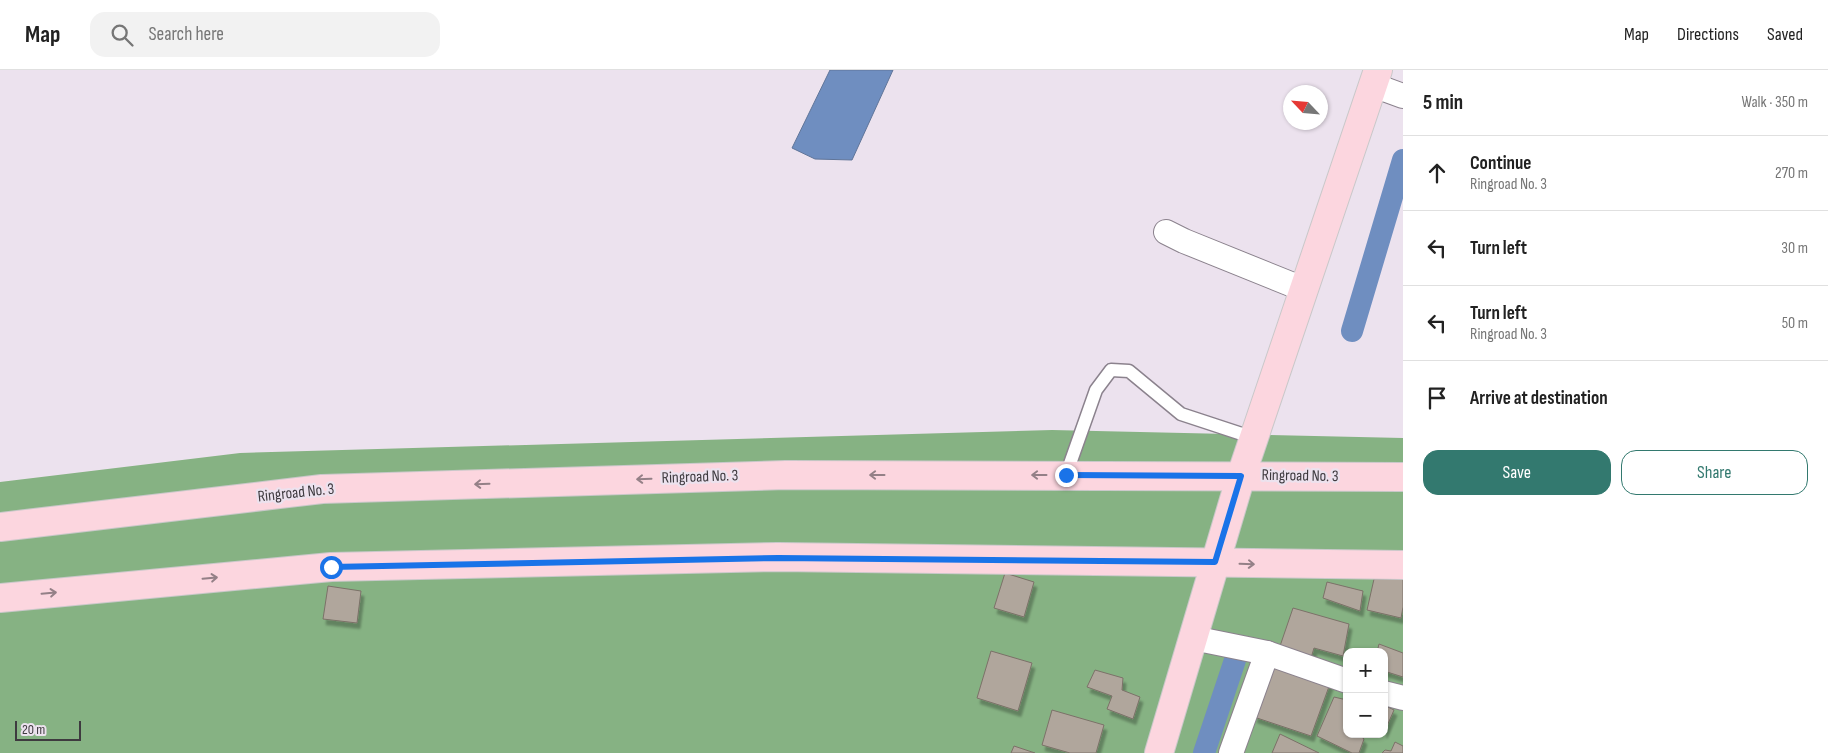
<!DOCTYPE html>
<meta charset="utf-8">
<style>
body{margin:0;font-family:"Sofia Sans Condensed",sans-serif;background:#f2f2f2;color:#222}
.controls{position:absolute;right:15px;bottom:15px;display:grid;overflow:hidden;border-radius:10px;box-shadow:0 1px 4px #0004}
.controls button{width:45px;height:45px;display:grid;place-items:center;padding:0;border:0;border-bottom:1px solid #e0e0e0;background:#fff;color:#222;font:25px sans-serif}
.compass{position:absolute;left:1283px;top:15px;width:45px;height:45px;border-radius:50%;background:#fff;box-shadow:0 1px 4px #0004;rotate:296deg}
.scale{position:absolute;left:15px;bottom:12px;width:66px;box-sizing:border-box;padding-left:5px;border:2px solid #3e3a3f;border-top:0;font-size:14px;line-height:18px;white-space:nowrap;color:#3e3a3f;-webkit-text-stroke:4px #ece2ee;paint-order:stroke}
.stop{position:absolute;width:15px;height:15px;margin:-11px;border:4px solid #1a73e8;border-radius:50%;background:#fff}
.stop.end{background:#1a73e8;border-color:#fff;box-shadow:0 1px 5px #0008}
.list{margin:0;padding:0;list-style:none}
h2{display:flex;justify-content:space-between;align-items:center;height:65px;margin:0;padding:0 20px;font-size:21px}
h2 small{font-size:16px;font-weight:400;color:#767676}
.list li{display:grid;grid-template-columns:32px 1fr auto;gap:15px;align-items:center;box-sizing:border-box;height:75px;padding:0 20px;border-top:1px solid #e0e0e0}
.list b{display:block;font-size:19px;white-space:nowrap}
.list p{margin:0;font-size:16px;white-space:nowrap;color:#767676}
.list em{font-size:16px;font-style:normal;color:#767676}
.actions{display:flex;gap:10px;padding:15px 20px}
.actions a{flex:1;padding:11px 0;border:1px solid #33796f;border-radius:15px;text-align:center;font-size:18px;color:#33796f}
.actions .main{background:#33796f;color:#fff}
.icon{flex:none;width:28px;height:28px;fill:none;stroke:currentColor;stroke-width:2;stroke-linecap:round;stroke-linejoin:round}
.map{position:relative;flex:none;width:1403px;height:683px;overflow:hidden}
header{display:flex;align-items:center;gap:30px;box-sizing:border-box;height:70px;padding:0 25px;background:#fff;border-bottom:1px solid #e0e0e0}
header strong{font-size:24px}
nav{display:flex;gap:28px;margin-inline-start:auto;font-size:18px}
.search{width:350px;height:45px;background:#f2f2f2;display:flex;align-items:center;gap:12px;box-sizing:border-box;padding:0 18px;border-radius:15px;color:#767676;font-size:19px}
main{display:flex}
aside{flex:1;background:#fff}
.map>svg:first-child{display:block}
.forest{fill:#86b283;fill-rule:evenodd}
.water{fill:#6f8ec0;stroke:#607599}
.lines{fill:none;stroke-linecap:round;stroke-linejoin:round}
.canal{stroke:#6f8ec0;stroke-width:22}
.building{fill:#b0a69c;stroke:#7b7168;filter:url(#shadow)}
.service-casing{stroke:#8b828d;stroke-width:15}
.minor-casing{stroke:#8b828d;stroke-width:26}
.primary-casing{stroke:#c9c8c9;stroke-width:30}
.service{stroke:#fff;stroke-width:12}
.minor{stroke:#fff;stroke-width:24}
.primary{stroke:#fcd6df;stroke-width:28}
.oneway{stroke:#948087}
.route{stroke:#1a73e8;stroke-width:6}
.labels{text-anchor:middle;dominant-baseline:central;stroke-width:4.5;stroke-linejoin:round;paint-order:stroke}
.street-label{font-size:16px;fill:#3e3a3f;stroke:#ece2ee}
</style>
<header>
<strong>Map</strong>
<div class="search"><svg class="icon" aria-label="search" viewBox="0 0 24 24"><circle cx="10" cy="10" r="6"/><path d="M15 15l6 6"/></svg>Search here</div>
<nav><a>Map</a><a>Directions</a><a>Saved</a></nav>
</header>
<main>
<div class="map">
<svg width="1403" height="683" viewBox="0 0 1403 683">
<defs>
<filter id="shadow"><feDropShadow dx="3" dy="5.5" stdDeviation="1" flood-color="#0004"/></filter>
</defs>
<rect width="100%" height="100%" fill="#ece2ee"/>
<path class="forest" d="M1052 360 1403 368V683H0V412L240 383ZM1347 582H1384V664H1347Z"/>
<path class="water" d="M830 0H893L852 90 815 89 792 78Z"/>
<g class="lines">
<g class="canal">
<path d="M1352 261 1403 90"/>
<path d="M1204 683 1235 590"/>
</g>
</g>
<g class="building">
<path d="M1005 503 1034 512 1024 547 994 538Z"/>
<path d="M1374 509H1403V537L1401 548 1367 540Z"/>
<path d="M1327 512 1363 521 1360 541 1323 528Z"/>
<path d="M328 516 361 521 357 553 323 549Z"/>
<path d="M1293 538 1349 554 1343 586 1314 578 1311 588 1279 579Z"/>
<path d="M1379 574 1403 583V607L1384 601V582H1377Z"/>
<path d="M991 581 1032 593 1018 641 977 628Z"/>
<path d="M1274 594 1331 611 1311 666 1254 647Z"/>
<path d="M1095 600 1123 608 1122 620 1140 627 1133 649 1107 639 1112 626 1087 617Z"/>
<path d="M1334 627 1347 630V664H1358L1364 669 1359 683H1352L1317 666Z"/>
<path d="M1384 635 1394 640 1384 663Z"/>
<path d="M1052 640 1104 655 1096 683H1070L1042 675Z"/>
<path d="M1280 664 1319 683H1272Z"/>
<path d="M1395 672 1403 676V683H1382L1385 680 1391 681Z"/>
<path d="M1014 676 1035 683H1011Z"/>
</g>
<g class="lines">
<g class="service-casing">
<path id="service" d="M1066 405 1096 320 1111 300 1129 301 1181 344 1254 368"/>
</g>
<g class="minor-casing">
<g id="minor">
<path d="M1373 15 1403 26"/>
<path d="M1166 162 1184 171 1303 219"/>
<path d="M1193 568 1267 583 1347 611"/>
<path d="M1384 623 1403 628"/>
<path d="M1231 683 1267 583"/>
</g>
</g>
<g class="primary-casing">
<g id="primary">
<path d="M0 457 322 419 786 405 1403 407"/>
<path d="M0 528 331 497 778 487 1403 495"/>
<path d="M1159 683 1241 406 1378 0"/>
</g>
</g>
<use href="#service" class="service"/>
<use href="#minor" class="minor"/>
<use href="#primary" class="primary"/>
</g>
<defs><path id="oneway-shaft" d="M-6 0H5M1.5-3L5.5 0L1.5 3" fill="none" stroke-width="1.6" stroke-linecap="round" stroke-linejoin="round" transform="scale(1.25)"/></defs>
<g class="oneway">
<use href="#oneway-shaft" transform="translate(877 405) rotate(-180)"/>
<use href="#oneway-shaft" transform="translate(1039 405) rotate(-180)"/>
<use href="#oneway-shaft" transform="translate(644 409) rotate(178)"/>
<use href="#oneway-shaft" transform="translate(482 414) rotate(178)"/>
<use href="#oneway-shaft" transform="translate(1247 494) rotate(2)"/>
<use href="#oneway-shaft" transform="translate(210 508) rotate(-5)"/>
<use href="#oneway-shaft" transform="translate(49 523) rotate(-5)"/>
</g>
<g class="lines">
<path class="route" d="M331 497 778 488 1215 492 1241 406 1066 405"/>
</g>
<g class="labels">
<g class="street-label">
<text transform="translate(1300 406) rotate(1)">Ringroad No. 3</text>
<text transform="translate(700 407) rotate(-2)">Ringroad No. 3</text>
<text transform="translate(296 423) rotate(-6)">Ringroad No. 3</text>
</g>
</g>
</svg>
<div class="controls">
<button>+</button>
<button>−</button>
</div>
<svg class="compass" viewBox="-18 -18 36 36"><path d="M0-13l5 13h-10z" fill="#e53935"/><path d="M0 13l5-13h-10z" fill="#767676"/></svg>
<div class="scale">20 m</div>
<div class="stop" style="left:331px;top:497px"></div>
<div class="stop end" style="left:1066px;top:405px"></div>
</div>
<aside>
<h2>5 min<small>Walk · 350 m</small></h2>
<ul class="list">
<li><svg class="icon" aria-label="ahead" viewBox="0 0 24 24"><path d="M12 20V5M6 11l6-6 6 6"/></svg><div><b>Continue</b><p>Ringroad No. 3</p></div><em>270 m</em></li>
<li><svg class="icon" aria-label="left" viewBox="0 0 24 24"><path d="M17 20v-9H6M10 6l-5 5 5 5"/></svg><div><b>Turn left</b></div><em>30 m</em></li>
<li><svg class="icon" aria-label="left" viewBox="0 0 24 24"><path d="M17 20v-9H6M10 6l-5 5 5 5"/></svg><div><b>Turn left</b><p>Ringroad No. 3</p></div><em>50 m</em></li>
<li><svg class="icon" aria-label="arrive" viewBox="0 0 24 24"><path d="M6 21V4h12l-3 4 3 4H6"/></svg><div><b>Arrive at destination</b></div></li>
</ul>
<div class="actions"><a class="main">Save</a><a>Share</a></div>
</aside>
</main>
